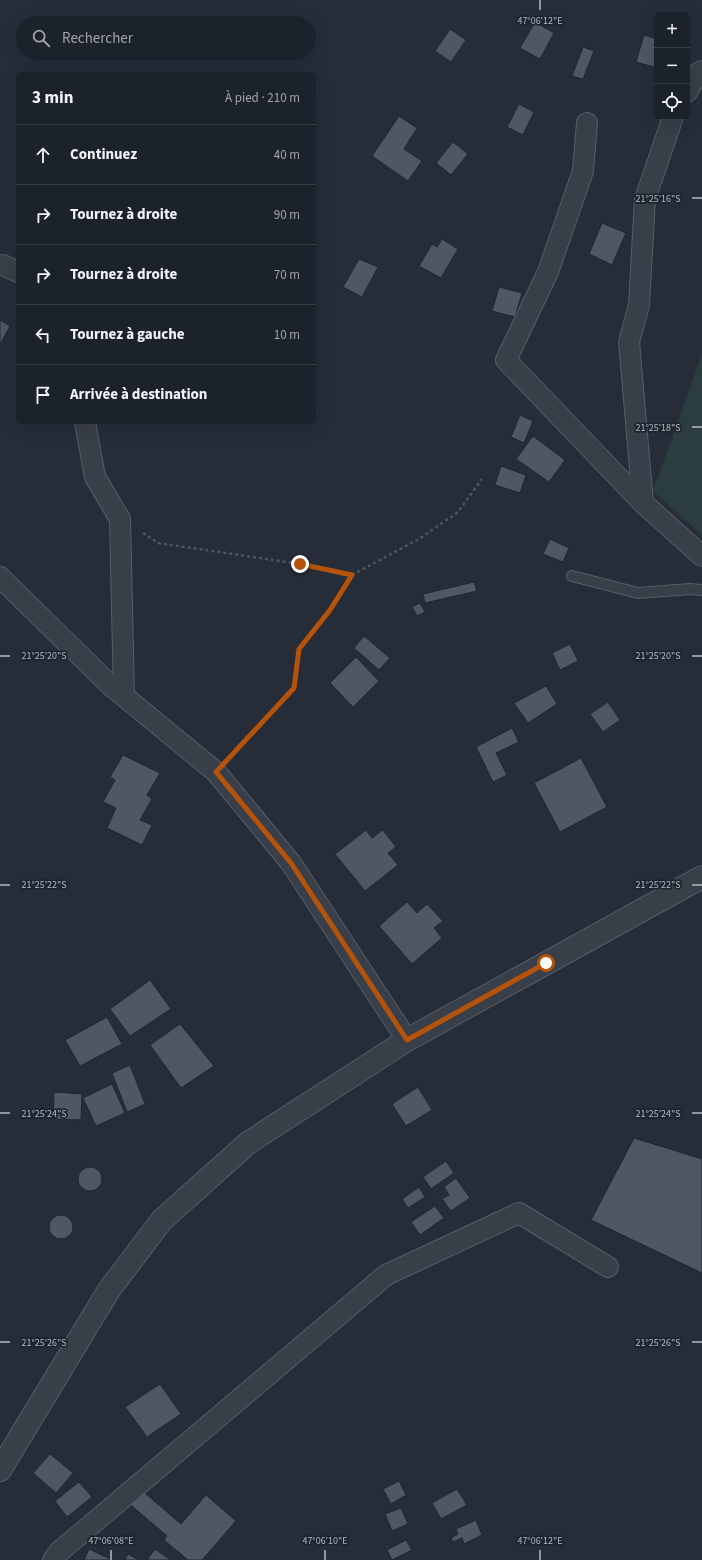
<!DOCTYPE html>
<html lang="fr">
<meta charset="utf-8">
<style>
body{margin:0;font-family:"Source Sans 3",sans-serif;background:#292f37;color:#f1f3f6}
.controls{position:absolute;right:12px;top:12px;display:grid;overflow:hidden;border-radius:6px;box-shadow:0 4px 16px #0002}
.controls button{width:36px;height:36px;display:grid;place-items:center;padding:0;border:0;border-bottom:1px solid #3a3f47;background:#1c222b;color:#f1f3f6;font:20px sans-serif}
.stop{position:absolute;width:12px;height:12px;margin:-9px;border:3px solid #b45309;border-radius:50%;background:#fff}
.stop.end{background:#b45309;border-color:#fff;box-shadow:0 1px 4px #0008}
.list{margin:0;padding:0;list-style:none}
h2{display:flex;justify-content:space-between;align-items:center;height:52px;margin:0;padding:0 16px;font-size:17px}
h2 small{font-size:13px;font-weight:400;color:#a0a4a9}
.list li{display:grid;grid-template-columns:26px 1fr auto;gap:12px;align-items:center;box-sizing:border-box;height:60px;padding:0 16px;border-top:1px solid #3a3f47}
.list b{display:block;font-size:15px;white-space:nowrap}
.list em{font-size:13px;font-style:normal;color:#a0a4a9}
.icon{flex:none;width:22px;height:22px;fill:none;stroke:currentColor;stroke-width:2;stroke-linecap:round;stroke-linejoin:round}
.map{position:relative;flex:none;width:702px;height:1560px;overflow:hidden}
.search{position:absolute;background:#1c222b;box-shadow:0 4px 16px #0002;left:16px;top:16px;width:300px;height:44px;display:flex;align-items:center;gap:10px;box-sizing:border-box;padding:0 14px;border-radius:22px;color:#a0a4a9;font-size:15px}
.panel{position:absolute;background:#1c222b;box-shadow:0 4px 16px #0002;left:16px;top:72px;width:300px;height:352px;border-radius:6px}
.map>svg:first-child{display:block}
.green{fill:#2b3d3e}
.building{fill:#4e5764;stroke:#202630}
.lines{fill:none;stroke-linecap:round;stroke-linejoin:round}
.service-casing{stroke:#575d67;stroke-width:12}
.minor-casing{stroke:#575d67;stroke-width:22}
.tertiary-casing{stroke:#575d67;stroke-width:24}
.path{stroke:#49585b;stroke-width:2.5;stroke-dasharray:3 3;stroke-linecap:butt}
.service{stroke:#393f49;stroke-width:10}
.minor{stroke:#393f49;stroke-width:20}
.tertiary{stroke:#393f49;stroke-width:22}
.route{stroke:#b45309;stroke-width:5}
.ticks{fill:none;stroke:#b4bac5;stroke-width:1.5}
.ticks-label{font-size:10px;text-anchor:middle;fill:#b4bac5;stroke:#1e242e;stroke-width:3.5;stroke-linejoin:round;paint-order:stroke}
</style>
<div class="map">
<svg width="702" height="1560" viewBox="0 0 702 1560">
<rect width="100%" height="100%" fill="#262d39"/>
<path class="green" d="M702 354V535L653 491Z"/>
<g class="building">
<path d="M535 22 554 33 540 59 520 48Z"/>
<path d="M450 29 466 40 451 62 435 51Z"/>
<path d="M644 35 657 39V68L636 62Z"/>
<path d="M583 47 594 51 583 79 572 76Z"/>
<path d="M519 104 534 112 523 135 507 127Z"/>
<path d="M399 116 417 128 404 149 422 161 408 181 372 156Z"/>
<path d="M453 142 468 154 451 175 436 163Z"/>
<path d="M602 223 626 233 612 265 589 254Z"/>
<path d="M442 239 458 249 441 278 419 266 432 244 437 247Z"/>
<path d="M359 259 378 267 362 297 343 287Z"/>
<path d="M499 287 522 293 515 317 492 311Z"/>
<path d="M0 320 10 326 0 345Z"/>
<path d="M520 415 533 421 524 443 511 437Z"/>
<path d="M533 436 565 460 549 482 516 459Z"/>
<path d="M501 466 526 475 520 493 495 485Z"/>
<path d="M550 539 569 548 563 562 543 554Z"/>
<path d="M474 582 477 591 425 603 423 594Z"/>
<path d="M420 603 425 612 417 616 412 607Z"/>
<path d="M364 636 390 658 379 670 354 648Z"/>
<path d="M570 644 578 661 560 670 552 653Z"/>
<path d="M356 657 379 681 353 707 330 683Z"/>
<path d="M546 686 557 704 528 723 514 703Z"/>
<path d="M608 702 620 720 603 732 590 714Z"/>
<path d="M512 728 519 742 496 753 507 775 493 782 476 747Z"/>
<path d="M123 755 160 773 147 795 152 799 140 820 152 825 142 845 107 828 116 808 103 802 115 780 110 777Z"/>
<path d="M581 758 607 807 560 832 534 783Z"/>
<path d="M366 830 372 838 383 830 396 847 388 853 398 865 365 891 335 854Z"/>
<path d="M407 902 417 913 427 904 443 921 434 928 442 938 412 964 379 926Z"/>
<path d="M150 980 171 1009 130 1036 110 1009Z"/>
<path d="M107 1017 122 1044 80 1066 65 1040Z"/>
<path d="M180 1024 214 1066 181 1088 150 1045Z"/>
<path d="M130 1065 145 1104 127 1112 112 1073Z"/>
<path d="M112 1084 125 1113 96 1126 83 1098Z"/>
<path d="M418 1087 432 1110 406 1126 392 1104Z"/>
<path d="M54 1092 82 1094 81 1120 53 1119Z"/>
<path d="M634 1138 702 1159V1273L591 1220Z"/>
<path d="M446 1161 454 1173 431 1189 423 1177Z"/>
<circle cx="90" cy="1179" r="12"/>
<path d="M456 1178 470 1198 451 1211 442 1199 449 1195 444 1187Z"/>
<path d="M419 1187 425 1197 408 1208 402 1199Z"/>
<path d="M435 1206 444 1218 420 1235 411 1222Z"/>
<circle cx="61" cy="1227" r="12"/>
<path d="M160 1384 181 1414 147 1437 125 1407Z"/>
<path d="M50 1454 73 1473 56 1493 33 1473Z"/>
<path d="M399 1481 406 1495 391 1504 383 1489Z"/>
<path d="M79 1482 92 1497 67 1517 55 1501Z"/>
<path d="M138 1487 181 1524 206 1495 236 1521 202 1560H188L164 1540 167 1536 126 1501Z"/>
<path d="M457 1489 467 1505 441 1519 432 1503Z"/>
<path d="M401 1508 408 1524 392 1531 385 1514Z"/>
<path d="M476 1520 482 1535 464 1544 462 1538 453 1542 451 1538 458 1534 456 1529Z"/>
<path d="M406 1540 412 1550 392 1560 387 1550Z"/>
<path d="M89 1549 112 1560H84Z"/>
<path d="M155 1549 171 1560H147Z"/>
<path d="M128 1554 139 1560H125Z"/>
</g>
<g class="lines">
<g class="service-casing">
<path id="service" d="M572 576 638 593 690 589 702 590"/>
</g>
<g class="minor-casing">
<g id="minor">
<path d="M687 92 698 73 702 71"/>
<path d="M587 123 583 171 548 272 506 360 643 503 702 556"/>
<path d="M3 265 18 272"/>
<path d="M85 422 95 477 120 519 124 696"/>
<path d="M643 503 629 342 639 305 645 199 673 117"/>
<path d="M0 577 109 684 216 772 291 863 407 1040"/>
<path d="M53 1560 59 1552 386 1275 519 1213 608 1267"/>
</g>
</g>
<g class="tertiary-casing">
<path id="tertiary" d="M0 1470 109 1290 162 1220 248 1143 407 1040 702 877"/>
</g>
<g class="path">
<path d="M143 533 158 543 300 564 352 575 330 611 299 649 294 688 231 756"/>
<path d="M352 575 419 539 458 512 482 479"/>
</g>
<use href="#service" class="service"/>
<use href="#minor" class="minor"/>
<use href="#tertiary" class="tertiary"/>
</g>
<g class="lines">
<path class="route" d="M300 564 352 575 330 610 299 649 294 688 216 772 291 863 407 1040 546 963"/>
</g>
<path class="ticks" d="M540 0V10M692 198H702M692 427H702M0 656H10M692 656H702M0 885H10M692 885H702M0 1113H10M692 1113H702M0 1342H10M692 1342H702M111 1550V1560M325 1550V1560M540 1550V1560"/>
<g class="ticks-label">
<text x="540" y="24">47°06'12"E</text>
<text x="658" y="202">21°25'16"S</text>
<text x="658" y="431">21°25'18"S</text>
<text x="44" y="659">21°25'20"S</text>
<text x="658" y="659">21°25'20"S</text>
<text x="44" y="888">21°25'22"S</text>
<text x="658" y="888">21°25'22"S</text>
<text x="44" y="1117">21°25'24"S</text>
<text x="658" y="1117">21°25'24"S</text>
<text x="44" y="1346">21°25'26"S</text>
<text x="658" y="1346">21°25'26"S</text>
<text x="111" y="1544">47°06'08"E</text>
<text x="325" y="1544">47°06'10"E</text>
<text x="540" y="1544">47°06'12"E</text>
</g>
</svg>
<div class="controls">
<button>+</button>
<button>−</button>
<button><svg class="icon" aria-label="locate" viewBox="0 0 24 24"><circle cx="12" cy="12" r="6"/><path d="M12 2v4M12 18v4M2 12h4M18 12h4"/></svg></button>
</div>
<div class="stop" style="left:546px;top:963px"></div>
<div class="stop end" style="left:300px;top:564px"></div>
<div class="search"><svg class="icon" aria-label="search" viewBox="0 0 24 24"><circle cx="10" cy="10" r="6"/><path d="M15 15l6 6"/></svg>Rechercher</div>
<section class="panel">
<h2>3 min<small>À pied · 210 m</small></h2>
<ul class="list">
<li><svg class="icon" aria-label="ahead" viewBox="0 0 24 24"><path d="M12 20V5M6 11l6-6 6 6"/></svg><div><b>Continuez</b></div><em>40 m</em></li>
<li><svg class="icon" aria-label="right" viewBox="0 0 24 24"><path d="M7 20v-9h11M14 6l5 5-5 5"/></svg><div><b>Tournez à droite</b></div><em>90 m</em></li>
<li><svg class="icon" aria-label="right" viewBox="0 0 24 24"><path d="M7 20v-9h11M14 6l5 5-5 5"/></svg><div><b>Tournez à droite</b></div><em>70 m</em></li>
<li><svg class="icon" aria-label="left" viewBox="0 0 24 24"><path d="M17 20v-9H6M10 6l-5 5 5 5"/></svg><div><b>Tournez à gauche</b></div><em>10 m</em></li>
<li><svg class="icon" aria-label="arrive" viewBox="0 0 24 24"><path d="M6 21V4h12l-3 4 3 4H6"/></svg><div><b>Arrivée à destination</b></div></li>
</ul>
</section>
</div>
